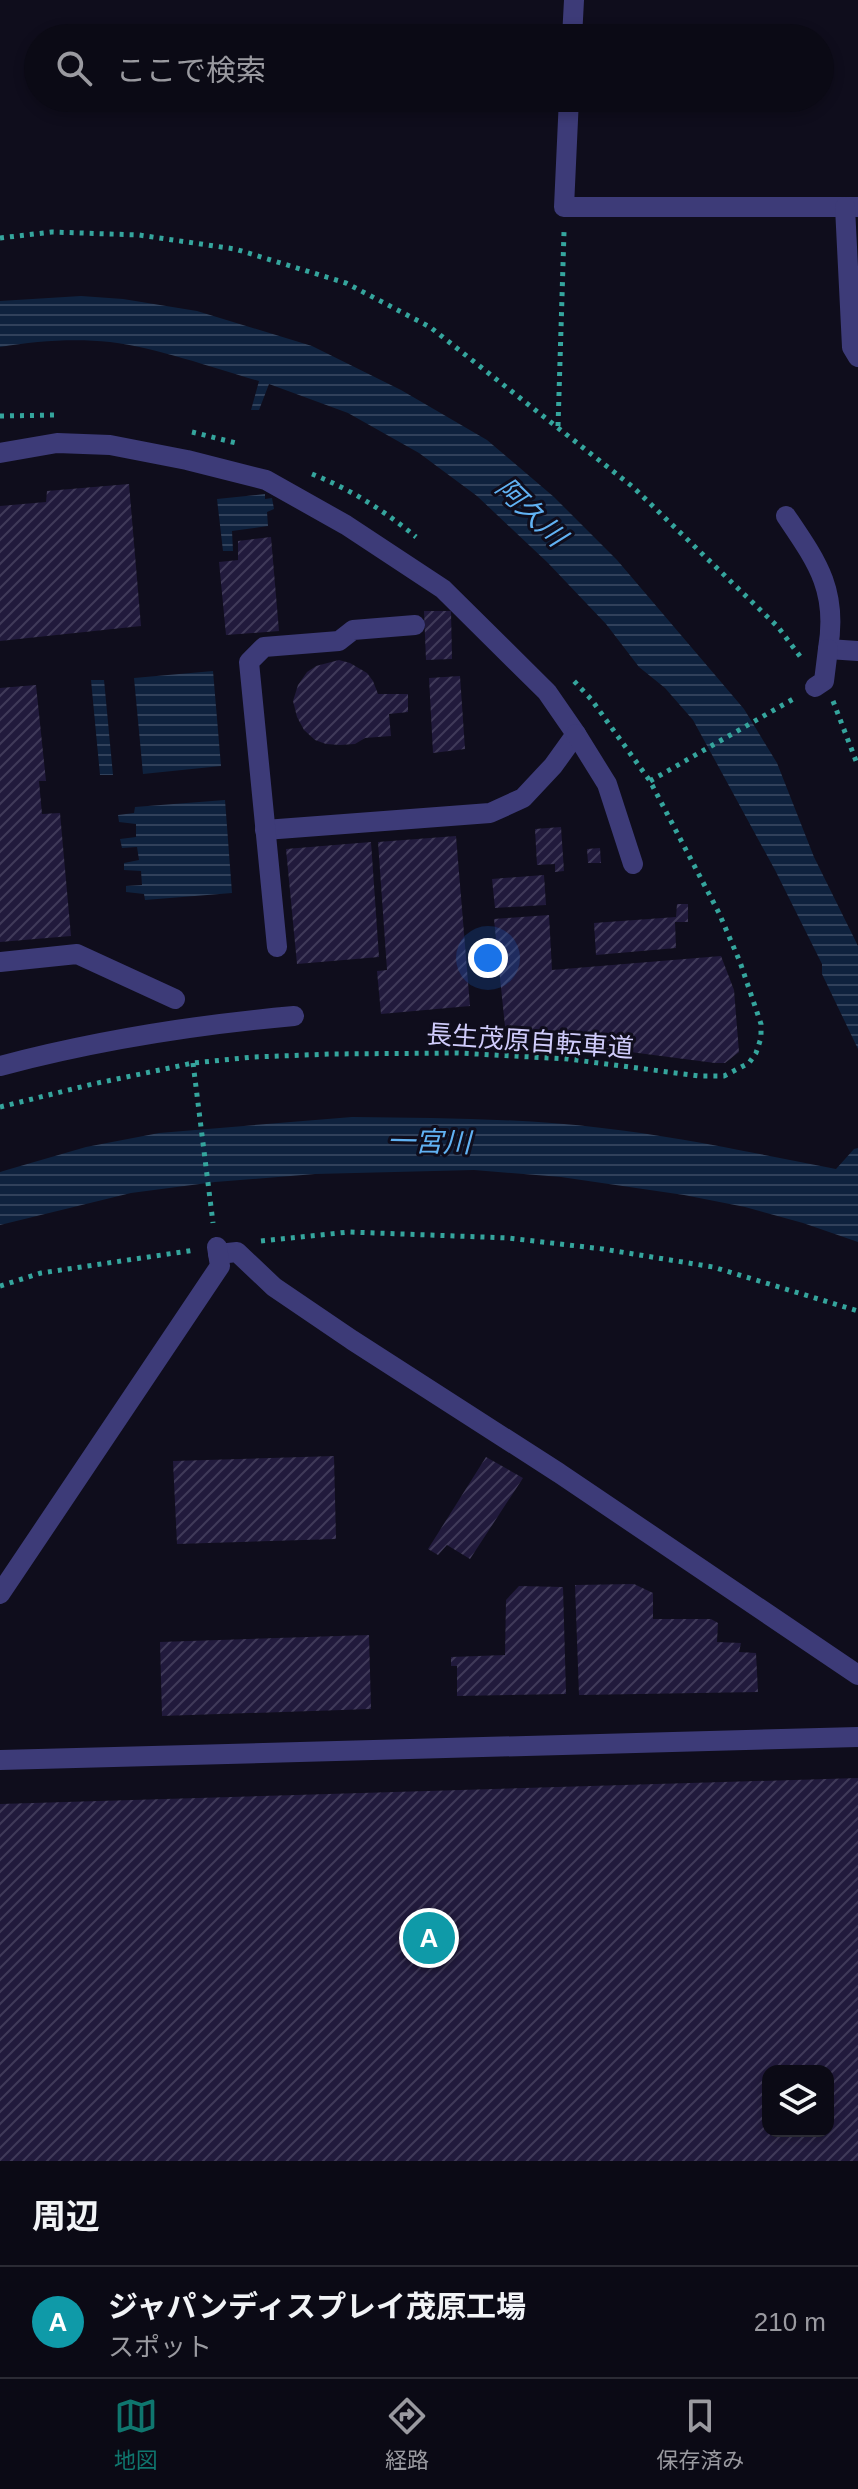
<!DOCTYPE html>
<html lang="ja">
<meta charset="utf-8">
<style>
body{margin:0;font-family:Arial,"Noto Sans JP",sans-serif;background:#191822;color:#f1f3f6}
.controls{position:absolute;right:24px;bottom:24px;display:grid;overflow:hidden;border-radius:16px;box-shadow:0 4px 12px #0003}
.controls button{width:72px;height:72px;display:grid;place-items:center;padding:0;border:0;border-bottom:2px solid #2b2b34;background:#0b0a15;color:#f1f3f6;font:40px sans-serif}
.you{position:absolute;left:488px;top:958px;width:28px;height:28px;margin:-20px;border:6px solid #fff;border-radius:50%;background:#1a73e8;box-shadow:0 0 0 12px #1a73e833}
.badge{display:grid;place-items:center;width:52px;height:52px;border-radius:50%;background:#0f766e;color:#fff;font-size:26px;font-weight:700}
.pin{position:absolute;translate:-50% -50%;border:4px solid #fff;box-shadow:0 2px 8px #0006}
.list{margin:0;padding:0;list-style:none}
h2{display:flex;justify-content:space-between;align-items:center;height:104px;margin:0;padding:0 32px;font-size:34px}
h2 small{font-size:26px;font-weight:400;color:#9a9aa0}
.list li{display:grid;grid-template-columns:52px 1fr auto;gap:24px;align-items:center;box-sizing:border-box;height:112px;padding:0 32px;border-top:2px solid #2b2b34}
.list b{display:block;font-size:30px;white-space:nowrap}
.list p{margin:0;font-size:26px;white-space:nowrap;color:#9a9aa0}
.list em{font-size:26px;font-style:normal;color:#9a9aa0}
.icon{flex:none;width:44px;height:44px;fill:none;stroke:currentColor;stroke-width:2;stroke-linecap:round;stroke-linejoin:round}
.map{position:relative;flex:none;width:858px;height:2161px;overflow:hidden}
.search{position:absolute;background:#0b0a15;box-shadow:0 4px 12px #0003;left:24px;right:24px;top:24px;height:88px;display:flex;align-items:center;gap:20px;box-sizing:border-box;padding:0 28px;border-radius:44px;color:#9a9aa0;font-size:30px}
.sheet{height:216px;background:#0b0a15}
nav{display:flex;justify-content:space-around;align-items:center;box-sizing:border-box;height:112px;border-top:2px solid #2b2b34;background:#0b0a15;font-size:22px;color:#9a9aa0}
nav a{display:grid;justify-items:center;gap:4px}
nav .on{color:#0f766e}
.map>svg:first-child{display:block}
.water{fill:url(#water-rules)}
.building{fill:url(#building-hatch);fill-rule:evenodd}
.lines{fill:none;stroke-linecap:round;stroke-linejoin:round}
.path{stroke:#35a59d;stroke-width:5;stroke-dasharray:4 6;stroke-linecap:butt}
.minor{stroke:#3d3b78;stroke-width:20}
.labels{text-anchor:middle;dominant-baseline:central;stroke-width:6;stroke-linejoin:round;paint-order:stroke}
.street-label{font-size:26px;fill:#d0ccfb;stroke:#0f0d1c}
.water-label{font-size:28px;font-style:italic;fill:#61b2f3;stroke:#0f0d1c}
</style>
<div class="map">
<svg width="858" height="2161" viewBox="0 0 858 2161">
<defs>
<pattern id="water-rules" width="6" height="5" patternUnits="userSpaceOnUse" patternTransform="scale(2)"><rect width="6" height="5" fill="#0f223e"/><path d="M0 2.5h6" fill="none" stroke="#31415b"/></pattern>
<pattern id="building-hatch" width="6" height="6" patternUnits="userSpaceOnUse" patternTransform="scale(2)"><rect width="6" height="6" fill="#211a3c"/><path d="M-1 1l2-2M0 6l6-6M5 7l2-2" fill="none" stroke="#403a59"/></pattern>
</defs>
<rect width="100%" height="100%" fill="#0f0d1c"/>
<g class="water">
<path d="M81 296 123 299 197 311 312 346 401 390 487 440 554 497 617 560 744 709 777 763 814 857 858 946V1049L822 974V964L775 870 693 720 665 688 639 667 606 624 548 563 477 496 419 453 348 413 269 384 259 410H251L259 381C213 368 158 348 110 342 74 338 36 341 0 347V301Z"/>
<path d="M265 494V499L272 498 274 509 267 512 268 526 232 531 233 551H223L217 499Z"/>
<path d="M213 671 221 766 143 774 134 678Z"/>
<path d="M91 680H104L113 775H100Z"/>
<path d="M225 800 232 893 145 900 144 894 126 892V886L142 885 141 871 124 870V863L139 860 137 847 122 848 120 839 136 837V824L119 822 118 815 134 813 135 807Z"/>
<path d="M352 1117C436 1118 519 1118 602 1128 681 1137 758 1154 836 1169L854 1149 858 1148V1242L803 1223 745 1207 684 1195 561 1177 474 1170 315 1174 215 1182 131 1193 0 1225V1172L10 1169 86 1147 159 1133Z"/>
</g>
<g class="building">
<path d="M129 484 141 626 0 641V506L46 502 47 491Z"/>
<path d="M271 537 279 631 226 635 219 562 238 560V541Z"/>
<path d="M424 611H451L452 659 426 660Z"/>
<path d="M339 660 350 663 367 673 373 681 378 694H408V712L389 714 391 736 365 738 355 744 340 745 326 744 315 740 304 730 297 717 293 701 298 685 307 672 316 666Z"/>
<path d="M460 676 465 749 433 753 429 678Z"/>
<path d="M36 685 46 781H39L42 814 60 813 71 936 0 942V688Z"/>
<path d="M561 827 564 871 555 872V864L537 865 535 829Z"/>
<path d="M456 836 470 1006 381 1014 377 971 387 970 378 842Z"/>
<path d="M371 842 379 957 297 964 286 849Z"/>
<path d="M600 848 601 863H588L587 849Z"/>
<path d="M544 875 546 905 495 908 492 879Z"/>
<path d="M677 904H688V922H675L676 948 596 955 594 923 676 917Z"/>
<path d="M549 915 552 970 721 956 734 990 739 1052 725 1063H715L561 1043 562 1030 506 1036 494 919Z"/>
<path d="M334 1456 336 1539 177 1544 173 1461Z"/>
<path d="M486 1457 523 1478 470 1559 447 1545 438 1555 428 1549Z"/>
<path d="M634 1584 653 1593V1619H711L718 1623 717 1642 741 1643 739 1652 756 1653 758 1692 579 1695 575 1585Z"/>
<path d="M519 1586 563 1587 566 1694 457 1696V1666H451V1657L505 1655 506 1600Z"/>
<path d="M369 1635 371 1709 162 1716 160 1642Z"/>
<path d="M858 1778V2161H0V1804ZM768 2071H828V2131H768Z"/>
</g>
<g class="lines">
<g class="path">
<path d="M0 238 52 232 139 235 235 249 346 283 430 327 633 487 778 627 802 659"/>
<path d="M0 416 55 415"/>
<path d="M558 426 564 232"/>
<path d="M192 432 240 444"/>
<path d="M312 474C350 489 385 511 416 537"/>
<path d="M833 701 858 766"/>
<path d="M650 781 795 698"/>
<path d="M193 1063 213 1223"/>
<path d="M0 1107 93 1084 193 1063 253 1057 331 1054 458 1053 568 1059 699 1076H724L749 1063 756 1053 761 1038V1024L740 962 719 913 650 781 591 699 574 681"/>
<path d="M261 1241 349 1232 508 1238 603 1249 713 1267 858 1311"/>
<path d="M0 1286 41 1273 195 1250"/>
</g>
<g class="minor">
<path d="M572 38 574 0"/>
<path d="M569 98 564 207H858"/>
<path d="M845 207 852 347 858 357"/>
<path d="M0 453 57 443 110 445 187 460 266 480 346 525 443 589 547 692 576 734 553 766 523 798 490 813 265 830"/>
<path d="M786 516C817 562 838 590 828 649L858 651"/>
<path d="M815 687 824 681 828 649"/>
<path d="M576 734 607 784 633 864"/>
<path d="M277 947 249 662 264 647 339 641 353 630 415 625"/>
<path d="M0 962 77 954 175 999"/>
<path d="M0 1066C98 1040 193 1025 294 1016"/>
<path d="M218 1254 237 1252 274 1287 352 1340 559 1473 858 1675"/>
<path d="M0 1594 220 1266 217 1247"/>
<path d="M0 1760 858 1737"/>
</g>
</g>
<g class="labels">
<g class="street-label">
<text transform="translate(530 1041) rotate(4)">長生茂原自転車道</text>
</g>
<g class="water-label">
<text transform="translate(531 512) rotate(44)">阿久川</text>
<text transform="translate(429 1142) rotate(1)">一宮川</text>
</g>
</g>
</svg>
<div class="controls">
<button><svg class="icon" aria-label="layers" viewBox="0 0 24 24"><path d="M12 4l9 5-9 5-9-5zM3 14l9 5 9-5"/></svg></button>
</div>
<div class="you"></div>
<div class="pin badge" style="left:429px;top:1938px;background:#0f9aa8">A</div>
<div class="search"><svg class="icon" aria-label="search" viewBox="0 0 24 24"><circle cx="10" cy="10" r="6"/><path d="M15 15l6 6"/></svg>ここで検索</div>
</div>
<section class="sheet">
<h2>周辺<small></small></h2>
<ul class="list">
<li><span class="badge" style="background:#0f9aa8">A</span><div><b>ジャパンディスプレイ茂原工場</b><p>スポット</p></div><em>210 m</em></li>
</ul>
</section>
<nav>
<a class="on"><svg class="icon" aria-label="map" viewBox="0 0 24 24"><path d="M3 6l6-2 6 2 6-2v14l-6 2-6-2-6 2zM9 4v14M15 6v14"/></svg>地図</a>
<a><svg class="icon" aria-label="directions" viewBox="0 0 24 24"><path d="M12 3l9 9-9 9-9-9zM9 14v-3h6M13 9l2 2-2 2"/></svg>経路</a>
<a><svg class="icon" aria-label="saved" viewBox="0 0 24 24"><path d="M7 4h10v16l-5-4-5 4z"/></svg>保存済み</a>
</nav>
